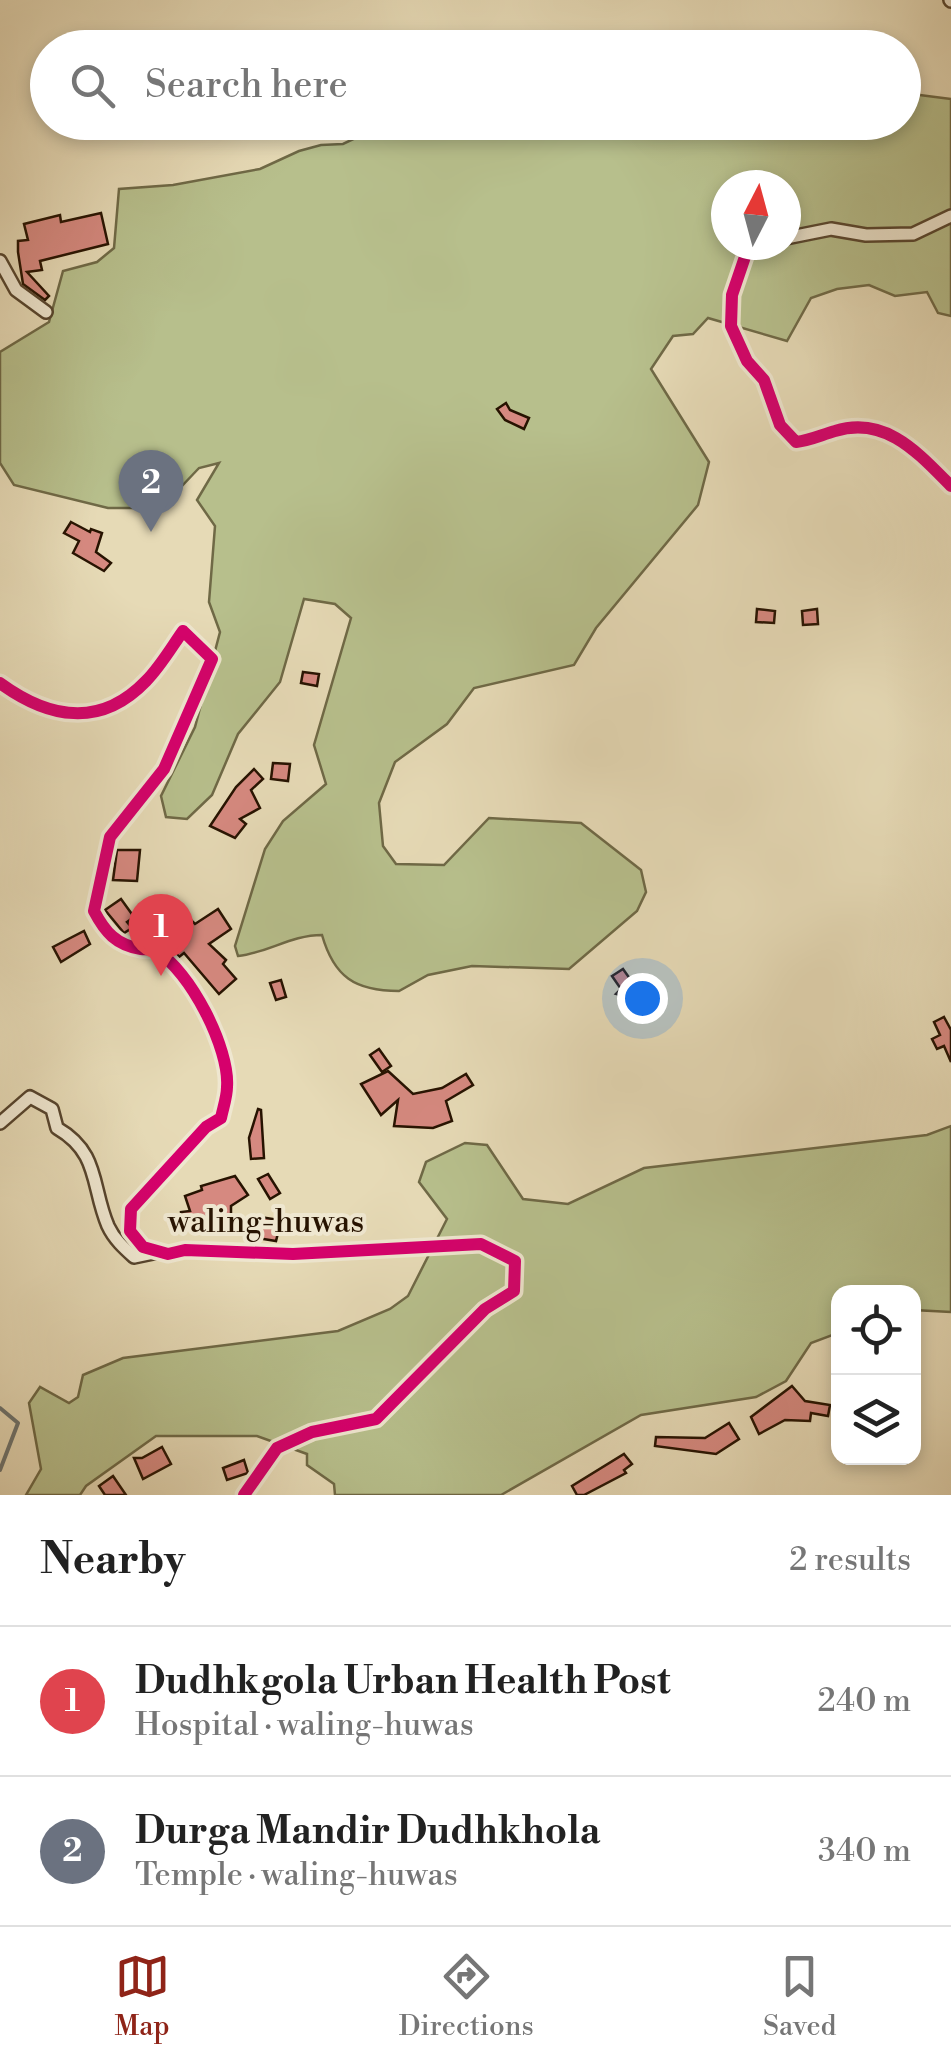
<!DOCTYPE html>
<meta charset="utf-8">
<style>
body{margin:0;font-family:"Libre Bodoni",serif;background:#f6f6f6;color:#222}
.controls{position:absolute;right:30px;bottom:30px;display:grid;overflow:hidden;border-radius:20px;box-shadow:0 5px 15px #0003}
.controls button{width:90px;height:90px;display:grid;place-items:center;padding:0;border:0;border-bottom:2px solid #e0e0e0;background:#fff;color:#222;font:50px sans-serif}
.compass{position:absolute;left:711px;top:170px;width:90px;height:90px;border-radius:50%;background:#fff;box-shadow:0 5px 15px #0003;rotate:6deg}
.you{position:absolute;left:642px;top:998px;width:35px;height:35px;margin:-25px;border:8px solid #fff;border-radius:50%;background:#1a73e8;box-shadow:0 0 0 15px #1a73e833}
.badge{display:grid;place-items:center;width:65px;height:65px;border-radius:50%;background:#8f2418;color:#fff;font-size:32px;font-weight:700}
.pin{position:absolute;translate:-50% -82px;filter:drop-shadow(0 2px 5px #0008)}
.pin::after{content:'';position:absolute;top:52px;width:35px;height:30px;background:inherit;clip-path:polygon(0 0,100% 0,50% 100%)}
.list{margin:0;padding:0;list-style:none}
h2{display:flex;justify-content:space-between;align-items:center;height:130px;margin:0;padding:0 40px;font-size:42px}
h2 small{font-size:32px;font-weight:400;color:#767676}
.list li{display:grid;grid-template-columns:65px 1fr auto;gap:30px;align-items:center;box-sizing:border-box;height:150px;padding:0 40px;border-top:2px solid #e0e0e0}
.list b{display:block;font-size:38px;white-space:nowrap}
.list p{margin:0;font-size:32px;white-space:nowrap;color:#767676}
.list em{font-size:32px;font-style:normal;color:#767676}
.icon{flex:none;width:55px;height:55px;fill:none;stroke:currentColor;stroke-width:2;stroke-linecap:round;stroke-linejoin:round}
.map{position:relative;flex:none;width:951px;height:1495px;overflow:hidden}
.search{position:absolute;background:#fff;box-shadow:0 5px 15px #0003;left:30px;right:30px;top:30px;height:110px;display:flex;align-items:center;gap:25px;box-sizing:border-box;padding:0 35px;border-radius:55px;color:#767676;font-size:38px}
.sheet{height:430px;background:#fff}
nav{display:flex;justify-content:space-around;align-items:center;box-sizing:border-box;height:140px;border-top:2px solid #e0e0e0;background:#fff;font-size:28px;color:#767676}
nav a{display:grid;justify-items:center;gap:5px}
nav .on{color:#8f2418}
.map>svg:first-child{display:block}
.green{fill:#b7bf8c;stroke:#6f6946;stroke-width:2.5;fill-rule:evenodd}
.lines{fill:none;stroke-linecap:round;stroke-linejoin:round}
.stream{stroke:#6e7570;stroke-width:4}
.building{fill:#d68980;stroke:#271301;stroke-width:2.5}
.minor-casing{stroke:#57452e;stroke-width:16}
.minor{stroke:#efe7d0;stroke-width:11}
.cycleway-casing{stroke:#efe7d0;stroke-width:19}
.cycleway{stroke:#d6006c;stroke-width:12}
.labels{text-anchor:middle;dominant-baseline:central;stroke-width:8;stroke-linejoin:round;paint-order:stroke}
.street-label{font-size:32px;fill:#271301;stroke:#efe7d0}
</style>
<div class="map">
<svg width="951" height="1495" viewBox="0 0 951 1495">
<rect width="100%" height="100%" fill="#e6dab6"/>
<filter id="stains"><feTurbulence type="fractalNoise" baseFrequency=".002" numOctaves="4"/><feColorMatrix values="0 0 0 0 .2 0 0 0 0 .09 0 0 0 0 .02 0 0 0 .5 -.17"/></filter>
<radialGradient id="worn" r=".72"><stop offset=".6" stop-color="#630" stop-opacity="0"/><stop offset="1" stop-color="#630" stop-opacity=".3"/></radialGradient>
<g class="green">
<path d="M602 39 667 42 699 47H523Z"/>
<path d="M904 93 951 99V316L938 313 927 292 895 296 869 285 837 289 811 298 787 341 708 318 693 334 673 336 651 369 709 462 698 505 596 628 574 665 474 688 447 724 395 762 379 803 383 846 396 864 444 865 489 818 581 823 641 870 646 892 637 911 569 969 472 966 428 975 399 991C355 991 334 977 322 935 291 935 268 953 238 956L235 946 265 849 283 821 326 784 314 745 351 618 335 604 304 599 280 682 238 734 212 795 187 819 166 817 161 796 195 727 220 632 209 602 215 526 197 500 219 463 199 468 161 508H108L14 485 0 463V352L49 322 63 271 97 262 114 248 119 189 173 185 260 169 299 151 321 145 343 144 387 123 904 122ZM726 185H786V245H726Z"/>
<path d="M951 1126V1312L914 1310V1292H838V1333L811 1343 786 1381 756 1397 641 1415 501 1495H335L334 1484 307 1465V1454L257 1436H156L86 1486 80 1495H26L41 1469 29 1403 40 1387 69 1403 78 1397 83 1375 123 1358 338 1331 390 1309 408 1296 447 1219 419 1182 426 1162 465 1143 487 1145 523 1199 568 1204 644 1168 927 1135Z"/>
</g>
<g class="lines">
<path class="stream" d="M0 1408 18 1423 0 1470"/>
</g>
<g class="building">
<path d="M101 213 108 244 40 261 42 270 27 272 49 296 45 300 23 284 18 252V241L28 240 24 224 60 215 61 222Z"/>
<path d="M506 403 510 410 529 418 524 429 505 420 497 409Z"/>
<path d="M71 522 90 532 91 529 102 533 96 552 111 563 104 571 73 553 79 541 64 533Z"/>
<path d="M757 609 775 611 774 623 756 622Z"/>
<path d="M817 609 818 624 803 625 802 611Z"/>
<path d="M303 672 319 674 317 686 301 683Z"/>
<path d="M273 763 290 764 288 781 271 779Z"/>
<path d="M254 769 263 779 251 790 260 808 240 819 246 824 235 838 210 826 236 787Z"/>
<path d="M117 850H140L137 881 113 880Z"/>
<path d="M121 899 134 917 127 922 132 928 124 933 105 910Z"/>
<path d="M218 909 231 929 209 944 226 960 223 964 236 979 219 994 184 953 179 957 169 944 167 947 146 935 164 914 181 929 191 920 195 924Z"/>
<path d="M84 931 90 944 61 962 53 947Z"/>
<path d="M623 969 635 986 654 991 651 1004 616 994 621 989 612 976Z"/>
<path d="M281 980 286 997 276 1000 270 983Z"/>
<path d="M944 1017 951 1030V1062L944 1046 937 1049 932 1039 940 1035 934 1022Z"/>
<path d="M379 1049 391 1066 382 1072 370 1055Z"/>
<path d="M388 1071 413 1094 442 1088 466 1074 473 1085 446 1101 452 1121 433 1128 394 1126 398 1100 381 1115 361 1084Z"/>
<path d="M258 1109 261 1110 264 1158 251 1159 249 1138Z"/>
<path d="M268 1174 280 1193 270 1199 258 1179Z"/>
<path d="M235 1176 248 1195 231 1206V1216L205 1217 206 1223 182 1226 181 1212 190 1211 185 1196 202 1190 201 1186Z"/>
<path d="M260 1217 292 1222V1232L278 1233 276 1241 257 1238Z"/>
<path d="M792 1386 805 1401 830 1405 828 1416 811 1413 810 1421 785 1420 759 1434 751 1417Z"/>
<path d="M729 1423 739 1439 716 1454 655 1446 656 1437 705 1438Z"/>
<path d="M162 1447 171 1464 143 1479 134 1458H142Z"/>
<path d="M624 1454 632 1464 624 1470 626 1473 584 1495H577L572 1486Z"/>
<path d="M244 1460 248 1473 227 1480 223 1468Z"/>
<path d="M113 1476 126 1495H105L99 1486Z"/>
</g>
<g class="lines">
<g class="minor-casing">
<g id="minor">
<path d="M950 0 951 1"/>
<path d="M786 238 831 229 866 235 913 234 951 216"/>
<path d="M749 245 732 295 731 326 747 361 764 380 780 425 796 442C811 440 821 435 835 431 886 415 919 454 951 486"/>
<path d="M0 261 16 290 46 312"/>
<path d="M0 683C48 718 100 729 146 681 160 667 171 648 183 631L212 659 164 769 110 837 94 911C105 932 116 945 141 949 147 950 150 948 156 951 190 970 230 1049 227 1087 227 1097 223 1108 221 1118L206 1127 131 1209 130 1231 143 1247 168 1254 185 1250 293 1254 481 1244 515 1261 514 1291 485 1309 376 1419 312 1432 277 1448 244 1495"/>
<path d="M0 1123 30 1097 52 1109 57 1128C100 1153 91 1186 108 1226 114 1239 124 1248 134 1257L158 1252"/>
</g>
</g>
<use href="#minor" class="minor"/>
<g class="cycleway-casing">
<g id="cycleway">
<path d="M749 245 732 295 731 326 747 361 764 380 780 425 796 442C811 440 821 435 835 431 886 415 919 454 951 486"/>
<path d="M0 683C48 718 100 729 146 681 160 667 171 648 183 631L212 659 164 769 110 837 94 911C105 932 116 945 141 949 147 950 150 948 156 951 190 970 230 1049 227 1087 227 1097 223 1108 221 1118L206 1127 131 1209 130 1231 143 1247 168 1254 185 1250 293 1254 481 1244 515 1261 514 1291 485 1309 376 1419 312 1432 277 1448 244 1495"/>
</g>
</g>
<use href="#cycleway" class="cycleway"/>
</g>
<g class="labels">
<g class="street-label">
<text x="266" y="1222">waling-huwas</text>
</g>
</g>
<rect width="100%" height="100%" filter="url(#stains)"/>
<rect width="100%" height="100%" fill="url(#worn)"/>
</svg>
<div class="controls">
<button><svg class="icon" aria-label="locate" viewBox="0 0 24 24"><circle cx="12" cy="12" r="6"/><path d="M12 2v4M12 18v4M2 12h4M18 12h4"/></svg></button>
<button><svg class="icon" aria-label="layers" viewBox="0 0 24 24"><path d="M12 4l9 5-9 5-9-5zM3 14l9 5 9-5"/></svg></button>
</div>
<svg class="compass" viewBox="-18 -18 36 36"><path d="M0-13l5 13h-10z" fill="#e53935"/><path d="M0 13l5-13h-10z" fill="#767676"/></svg>
<div class="you"></div>
<div class="pin badge" style="left:161px;top:976px;background:#e0444e">1</div>
<div class="pin badge" style="left:151px;top:532px;background:#6b7280">2</div>
<div class="search"><svg class="icon" aria-label="search" viewBox="0 0 24 24"><circle cx="10" cy="10" r="6"/><path d="M15 15l6 6"/></svg>Search here</div>
</div>
<section class="sheet">
<h2>Nearby<small>2 results</small></h2>
<ul class="list">
<li><span class="badge" style="background:#e0444e">1</span><div><b>Dudhkgola Urban Health Post</b><p>Hospital · waling-huwas</p></div><em>240 m</em></li>
<li><span class="badge" style="background:#6b7280">2</span><div><b>Durga Mandir Dudhkhola</b><p>Temple · waling-huwas</p></div><em>340 m</em></li>
</ul>
</section>
<nav>
<a class="on"><svg class="icon" aria-label="map" viewBox="0 0 24 24"><path d="M3 6l6-2 6 2 6-2v14l-6 2-6-2-6 2zM9 4v14M15 6v14"/></svg>Map</a>
<a><svg class="icon" aria-label="directions" viewBox="0 0 24 24"><path d="M12 3l9 9-9 9-9-9zM9 14v-3h6M13 9l2 2-2 2"/></svg>Directions</a>
<a><svg class="icon" aria-label="saved" viewBox="0 0 24 24"><path d="M7 4h10v16l-5-4-5 4z"/></svg>Saved</a>
</nav>
